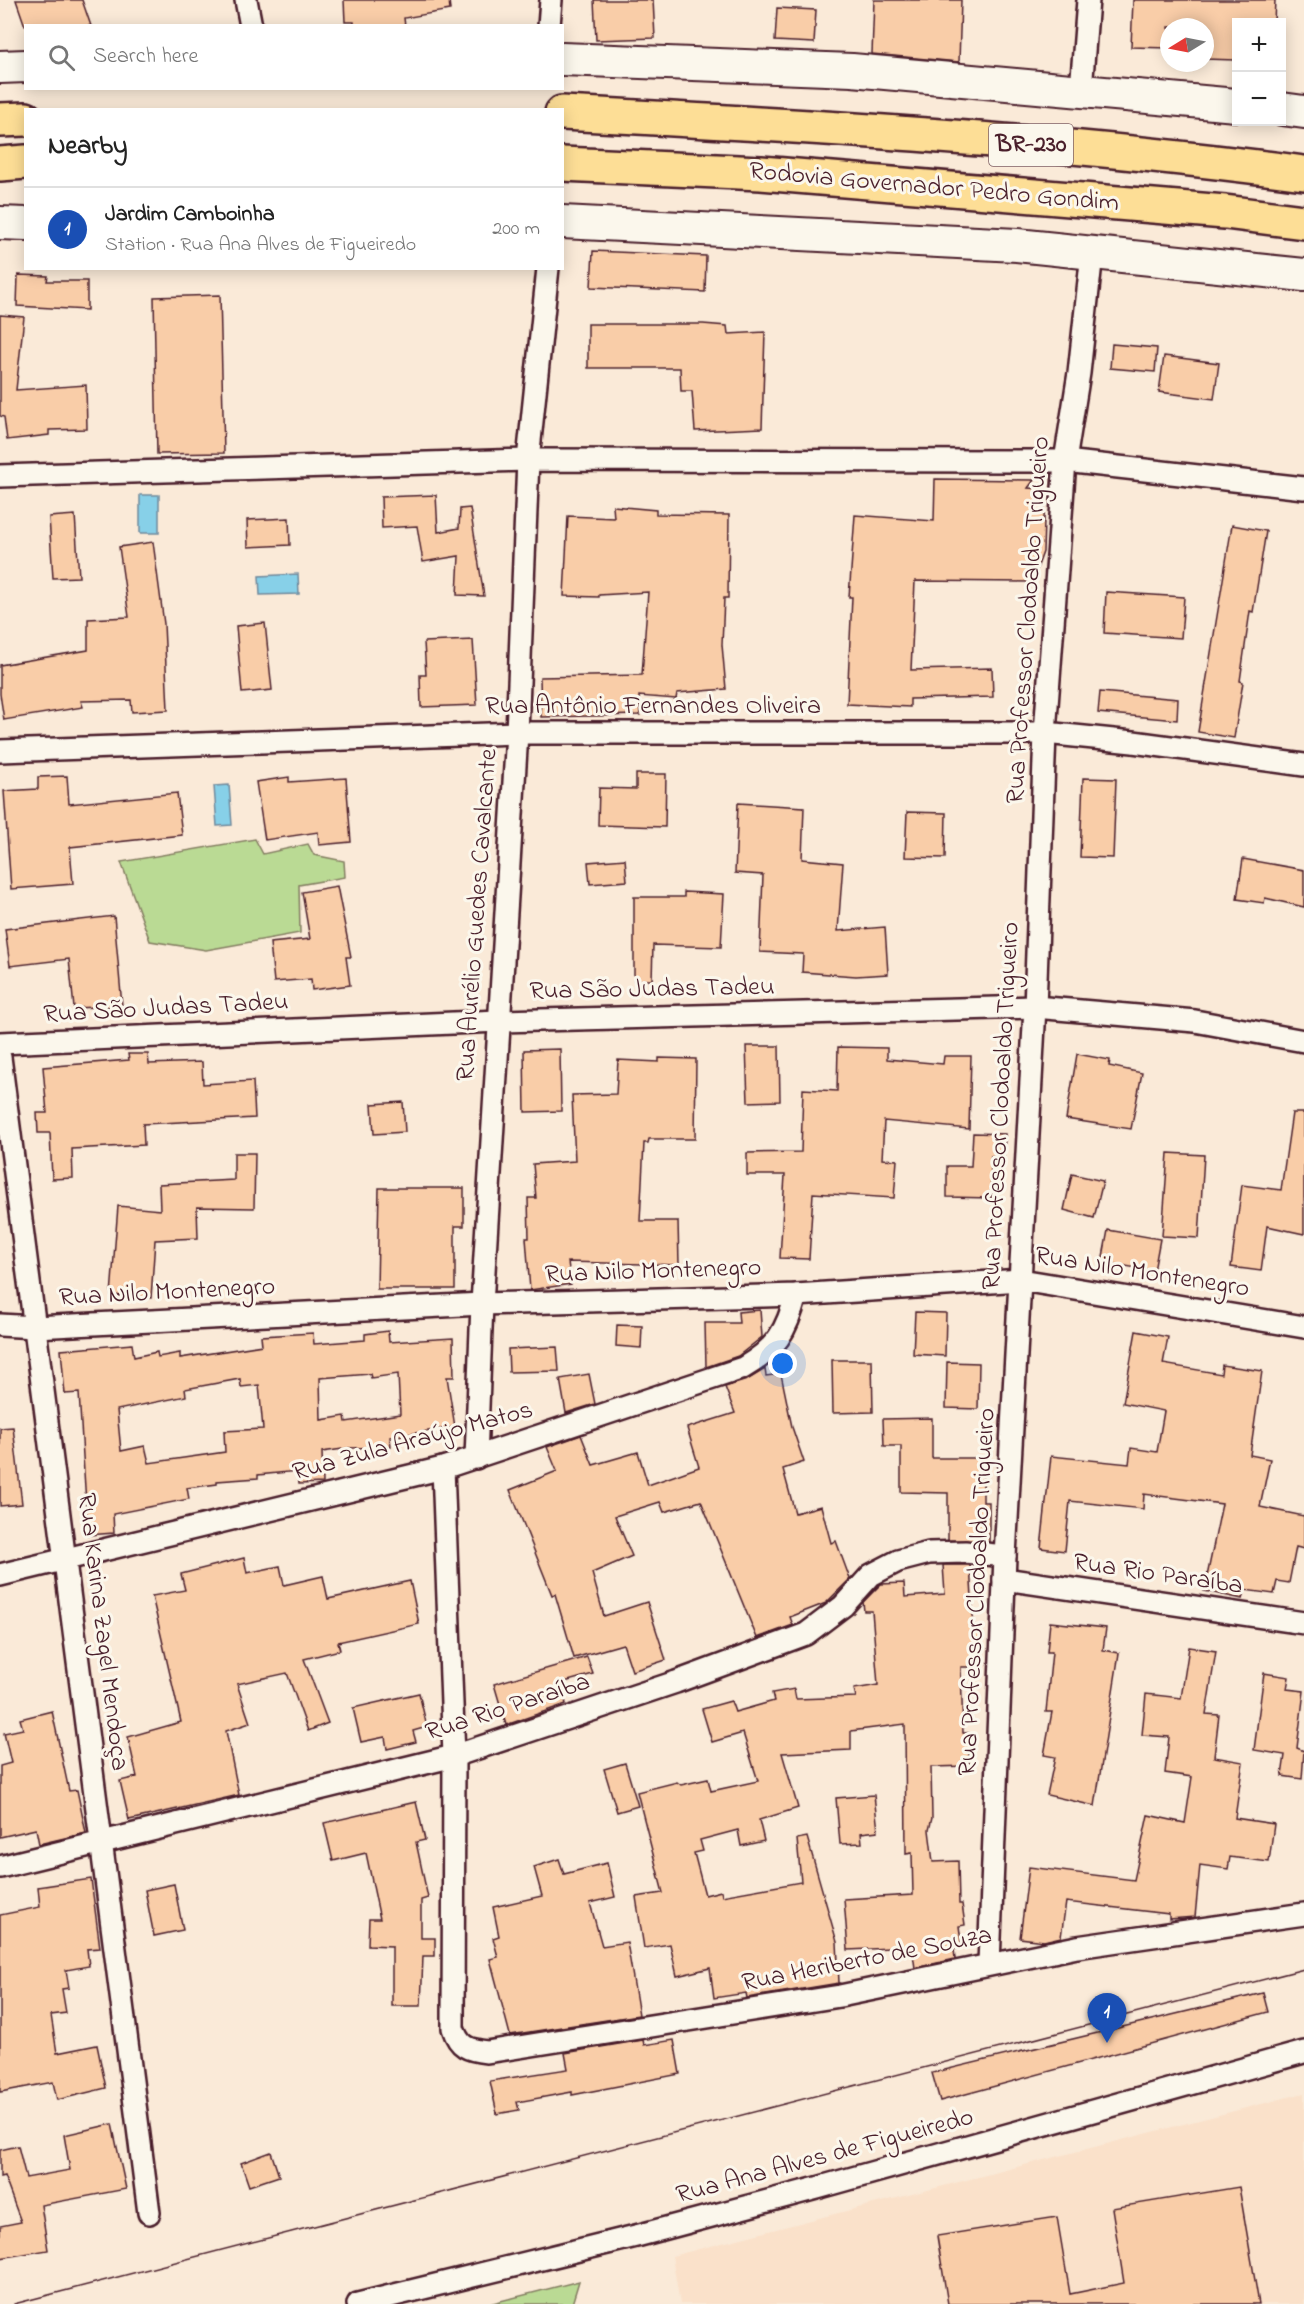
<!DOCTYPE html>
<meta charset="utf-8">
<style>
body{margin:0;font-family:"Indie Flower",sans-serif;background:#f6f6f6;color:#222}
.controls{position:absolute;right:18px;top:18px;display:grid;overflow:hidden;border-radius:0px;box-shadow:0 3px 15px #0003}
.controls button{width:54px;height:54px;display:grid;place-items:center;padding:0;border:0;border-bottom:2px solid #e0e0e0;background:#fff;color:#222;font:30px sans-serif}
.compass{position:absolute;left:1160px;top:18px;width:54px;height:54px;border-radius:50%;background:#fff;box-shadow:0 3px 15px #0003;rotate:260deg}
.you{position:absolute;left:783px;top:1364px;width:21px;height:21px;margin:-15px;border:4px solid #fff;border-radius:50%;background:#1a73e8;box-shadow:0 0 0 9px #1a73e833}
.badge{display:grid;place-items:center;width:39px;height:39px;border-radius:50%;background:#4a1f2b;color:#fff;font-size:20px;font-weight:700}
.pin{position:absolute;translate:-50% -50px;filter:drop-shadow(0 2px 3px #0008)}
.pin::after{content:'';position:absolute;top:32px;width:21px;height:18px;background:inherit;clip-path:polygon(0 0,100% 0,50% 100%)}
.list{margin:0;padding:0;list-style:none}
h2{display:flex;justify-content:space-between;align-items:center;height:78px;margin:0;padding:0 24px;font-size:26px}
h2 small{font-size:20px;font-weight:400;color:#767676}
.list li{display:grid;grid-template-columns:39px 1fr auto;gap:18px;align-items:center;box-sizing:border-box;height:84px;padding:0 24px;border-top:2px solid #e0e0e0}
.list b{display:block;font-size:22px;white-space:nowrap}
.list p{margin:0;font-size:20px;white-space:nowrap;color:#767676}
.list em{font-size:20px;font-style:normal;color:#767676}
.icon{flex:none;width:33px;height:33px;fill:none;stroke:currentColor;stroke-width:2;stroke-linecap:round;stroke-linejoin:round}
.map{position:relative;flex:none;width:1304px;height:2304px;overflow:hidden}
.search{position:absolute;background:#fff;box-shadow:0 3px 15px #0003;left:24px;top:24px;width:540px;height:66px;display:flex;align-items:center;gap:15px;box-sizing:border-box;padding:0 21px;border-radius:0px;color:#767676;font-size:22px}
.panel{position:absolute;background:#fff;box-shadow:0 3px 15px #0003;left:24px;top:108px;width:540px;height:162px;border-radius:0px}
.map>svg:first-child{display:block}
.built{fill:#fae1ca}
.green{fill:#bada94;stroke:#827c60;stroke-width:1.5}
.water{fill:#87d0e8;stroke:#6f899c;stroke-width:1.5}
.building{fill:#f9cda8;stroke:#4a1f2b;stroke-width:1.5;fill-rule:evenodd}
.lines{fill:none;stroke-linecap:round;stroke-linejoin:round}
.street-casing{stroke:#4a1f2b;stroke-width:26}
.secondary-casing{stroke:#4a1f2b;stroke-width:36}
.highway-casing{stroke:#4a1f2b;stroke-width:38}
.street{stroke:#fbf7ec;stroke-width:21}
.secondary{stroke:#fbf7ec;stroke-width:32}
.highway{stroke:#fdde96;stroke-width:33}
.tram{stroke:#4a1f2b;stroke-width:1.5}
.labels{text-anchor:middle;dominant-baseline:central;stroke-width:6;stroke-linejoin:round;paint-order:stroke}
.shield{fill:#fbf7ec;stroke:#7f6065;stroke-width:1.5}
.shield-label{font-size:24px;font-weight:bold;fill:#4a1f2b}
.street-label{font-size:26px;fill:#4a1f2b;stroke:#fbf7ec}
</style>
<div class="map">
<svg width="1304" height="2304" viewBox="0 0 1304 2304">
<rect width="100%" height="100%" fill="#faead8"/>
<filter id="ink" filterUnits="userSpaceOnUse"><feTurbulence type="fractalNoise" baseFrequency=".0167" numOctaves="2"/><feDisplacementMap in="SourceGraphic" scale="12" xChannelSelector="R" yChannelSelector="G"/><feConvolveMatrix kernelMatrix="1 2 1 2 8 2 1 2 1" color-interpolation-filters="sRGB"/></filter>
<g filter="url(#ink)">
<path class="built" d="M1304 2093V2304H680L672 2256Z"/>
<g class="green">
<path d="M255 839 263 854 308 844 314 855 344 861 345 877 299 885 300 933 206 950 150 941 121 862Z"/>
<path d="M579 2281 572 2304H489Z"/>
</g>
<g class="water">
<rect x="140" y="495" width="19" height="38"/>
<path d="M298 574 299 594 260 595 259 576Z"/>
<path d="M229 785 232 825 217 826 214 786Z"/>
</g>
<g class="building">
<path d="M16 0H82L91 26H25Z"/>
<path d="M344 0H449L450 10 404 18 405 26H354V22H345Z"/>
<path d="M594 0H653L655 38 596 40Z"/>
<path d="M874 0H961L959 62 872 54Z"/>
<path d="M1133 0H1275L1274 22H1236V60L1205 59V27H1169V48L1131 47Z"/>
<path d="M777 8 816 10 814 43 775 41Z"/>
<path d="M593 251 706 256 705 292 591 287Z"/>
<path d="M18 275 48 276 47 281H87V310L17 306Z"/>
<path d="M220 295 224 453 157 454 154 297Z"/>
<path d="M0 315 24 317 16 390 86 385 87 429 49 430V435L7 440 4 417 0 416Z"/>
<path d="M588 324H703L727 326 728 334 765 332 762 428 695 431 692 391H681L680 368H588Z"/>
<path d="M1112 344 1157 348 1155 372 1110 368Z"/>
<path d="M1164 356 1219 363 1214 399 1159 392Z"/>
<path d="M935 479 1034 480 1028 488 1045 489 1043 552 1032 582 915 581 911 670 992 668 993 697 910 699V707L847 704 852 597H849L855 515 934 521Z"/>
<path d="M436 495 438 532 459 528 460 509 470 508 484 596 457 595 459 556 423 562 417 526 382 528 381 497Z"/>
<path d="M613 506 656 510V514L729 515 728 598H724L722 645 726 689 677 693 676 699 639 696 640 715 541 717 540 677 642 675 648 592 599 595V597L564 596 568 516 614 518Z"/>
<path d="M75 515 79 577 53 578 49 517Z"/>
<path d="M289 518 290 545 248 547 247 520Z"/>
<path d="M1232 525 1266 531 1253 612 1250 611 1240 681 1243 682 1234 738 1198 732Z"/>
<path d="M153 542 164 624 168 710 132 712 131 700 81 701 83 707 4 720 0 694V665L88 650V619L129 617 119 547Z"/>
<path d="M1106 592 1184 597 1181 638 1104 633Z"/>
<path d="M265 623 272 690 242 693 236 626Z"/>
<path d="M473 640 477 705 421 707 420 675H426L424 642Z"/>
<path d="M1100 692 1178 699 1177 720 1098 713Z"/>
<path d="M636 774H666L665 827 598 825 599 788 636 789Z"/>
<path d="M67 776 69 804 177 793 182 835 70 847 73 884 11 889 4 791 38 789V777Z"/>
<path d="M289 777V782L346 778 351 842 319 845 318 832 265 840 256 782Z"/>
<path d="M1083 778 1116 779 1113 858 1080 857Z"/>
<path d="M738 803 804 807 802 859 843 863 838 931 885 927 888 974 856 976 802 972 803 954 760 952 763 875 735 873Z"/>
<path d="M907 812 946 813 945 858 905 857Z"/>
<path d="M625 859 627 881 590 884 588 862Z"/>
<path d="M1243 859 1304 870V907L1265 898 1264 903 1237 899Z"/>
<path d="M337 886 351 957H346L350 985 312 990 311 979 274 982 270 943 310 939 302 892Z"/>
<path d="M684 892 724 894 721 947 653 945 652 980H634V897H684Z"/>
<path d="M114 916 122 1006 74 1008 69 959 10 966 5 929Z"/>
<path d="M746 1046H779L780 1101 748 1102Z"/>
<path d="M838 1047 887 1048V1059L943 1064 944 1056H971L969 1129 884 1121 882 1159 897 1160 894 1198 813 1193 809 1259 780 1258 785 1175H747V1153L801 1152 803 1089 837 1091Z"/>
<path d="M560 1049 561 1111 525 1112 524 1050Z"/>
<path d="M128 1054H148L149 1064 202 1062 203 1084 253 1081 255 1118 143 1124 144 1145 72 1149 73 1178 52 1179 50 1133H38L37 1113H47L43 1067 129 1060Z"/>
<path d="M1077 1054 1110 1060 1109 1066 1142 1073 1131 1129 1066 1119Z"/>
<path d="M659 1058 696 1059 695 1139H649L648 1143H644L640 1221H678L679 1265 568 1262 571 1284 530 1290 526 1238H529L528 1198H536L533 1164 575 1161 572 1095 616 1094 618 1060 659 1062Z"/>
<path d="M403 1102 405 1132 374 1134 372 1104Z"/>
<path d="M1292 1113H1304V1234L1267 1226 1261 1271 1231 1267 1242 1185 1281 1190Z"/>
<path d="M973 1133 1005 1134 1004 1156H991V1198L947 1197V1166H971Z"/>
<path d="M234 1153H255L254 1208 197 1207 198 1238 155 1240 151 1298 111 1295 118 1206 160 1210 159 1184 234 1180Z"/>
<path d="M1168 1153 1204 1155 1199 1238 1162 1236Z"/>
<path d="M1072 1174 1103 1181 1094 1218 1064 1210Z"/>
<path d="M379 1188H464V1226H455V1289H377Z"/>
<path d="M1108 1230 1160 1239 1154 1271 1102 1262Z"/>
<path d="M760 1310 762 1337 738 1356 706 1367 705 1323H739L738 1312Z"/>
<path d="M915 1312 946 1313 945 1356 913 1354Z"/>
<path d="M617 1325 642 1326 641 1348 616 1346Z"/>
<path d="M388 1331 389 1342 453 1338 454 1377H447L455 1427 390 1437 391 1447 350 1448 322 1452 323 1483 299 1484 298 1471 258 1475V1478L217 1481V1484L187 1488 189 1499 113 1514 114 1533 88 1535 79 1393 65 1394 61 1350 132 1344 134 1357 157 1352 158 1357 180 1353V1358L262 1345 261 1336 313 1333 314 1344 365 1340V1334ZM370 1374 371 1378 398 1374 400 1414 346 1422 345 1416 321 1420 320 1378ZM240 1379 241 1387 259 1385 263 1429 224 1431 225 1452 149 1463 145 1446 121 1451 117 1410 186 1396 185 1389Z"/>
<path d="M1136 1331 1168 1337 1163 1364 1221 1374 1222 1365 1262 1371 1250 1455 1270 1459 1260 1507 1304 1516V1549L1296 1547 1289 1583 1277 1581 1274 1594 1245 1590 1243 1599 1204 1591 1222 1504 1144 1494 1143 1509 1070 1501 1065 1551 1041 1548 1051 1456 1129 1464 1131 1448 1157 1452 1164 1411 1123 1403Z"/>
<path d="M557 1347 559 1371 509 1372 508 1349Z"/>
<path d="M832 1360H872L873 1412 833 1413Z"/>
<path d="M947 1362 979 1363 978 1409 946 1408Z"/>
<path d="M765 1369 766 1376 781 1374 792 1427 804 1462 783 1469 795 1513 821 1506 831 1543 836 1541 850 1579 826 1603 790 1617 793 1625 757 1638 701 1501 664 1512 660 1502 615 1516 632 1556 592 1573 604 1616 647 1602 666 1660 632 1671 623 1644 574 1658 555 1594 552 1595 510 1490 557 1471 547 1447 581 1435 593 1465 638 1452 648 1485 699 1467 687 1428 735 1413 725 1387 747 1380Z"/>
<path d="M589 1374 595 1404 566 1413 560 1379Z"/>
<path d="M932 1418V1458H983V1502H989V1542L948 1540V1493L901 1492V1446H884L883 1419Z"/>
<path d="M13 1427 22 1504 0 1506V1428Z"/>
<path d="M244 1558 247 1573 280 1566 284 1585 323 1576 328 1599 410 1581 419 1624 338 1642 340 1650 304 1659 328 1723 308 1731 287 1673 237 1684 250 1723 226 1731 239 1795 129 1820 120 1781 137 1777 128 1737 181 1722 152 1596 185 1590 181 1574Z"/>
<path d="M943 1565H970L974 1631H981L982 1667H961L963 1733H969V1766L931 1767 932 1818 929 1830 933 1862 958 1861 959 1904H962L965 1925 959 1926 962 1948 954 1949 955 1959 915 1968 912 1947 848 1950 844 1899 913 1895 912 1853 906 1854 905 1724 851 1731V1750L782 1753 798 1808 759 1820 764 1841 741 1846 738 1830 700 1840 703 1851 694 1853 705 1895 721 1891 722 1896 801 1882 797 1839 807 1837 837 1942 839 1983 747 1998 746 1993 714 1998 710 1968 677 1976 670 1944 644 1948 636 1897 663 1893 637 1792 677 1782 681 1785 708 1779 711 1791 758 1781 743 1733 712 1742 702 1709 731 1701 735 1712 774 1701 772 1693 794 1689 796 1699 856 1697 854 1689 878 1685 872 1611H864L863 1602 881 1584 904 1583 905 1597 945 1594Z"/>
<path d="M1050 1622 1106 1628 1103 1650 1119 1653 1095 1806 1047 1795 1055 1757 1044 1755 1052 1712H1046L1052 1652H1047Z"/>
<path d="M1189 1647 1216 1651 1206 1714 1219 1715 1214 1757 1243 1762 1235 1818 1274 1824 1269 1862 1230 1857 1228 1869 1200 1865 1195 1917 1169 1919V1914L1066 1902 1061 1937 1044 1941 1020 1938 1029 1867 1134 1880 1148 1815 1185 1823 1192 1777 1165 1773 1169 1737 1142 1735 1146 1694 1181 1698Z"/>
<path d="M587 1657 593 1674 561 1683 566 1704 506 1725 494 1684Z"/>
<path d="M1264 1673 1289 1677 1287 1689 1304 1691 1297 1748 1304 1751 1302 1779 1282 1776 1285 1755 1254 1750Z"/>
<path d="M419 1693 427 1727 413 1731 416 1742 387 1749 385 1737 361 1742 353 1708Z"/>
<path d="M52 1711 69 1791 77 1790 86 1833 39 1844 36 1829 0 1837V1766L11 1763 4 1733 23 1729 20 1719Z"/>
<path d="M625 1763 638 1806 617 1812 604 1769Z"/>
<path d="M874 1795 878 1831 861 1833 862 1843 840 1844 836 1798Z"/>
<path d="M416 1802 425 1840 416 1842 428 1898 421 1900V1938H435V1956H423L421 2006H392V1946L368 1945 369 1919H380L366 1853 333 1861 324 1823Z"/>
<path d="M559 1859 564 1874 607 1863 615 1897 590 1903 602 1946 627 1942 639 2015 510 2035 490 1959 498 1957 493 1938 499 1936 493 1907 542 1896 534 1867Z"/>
<path d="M91 1879 100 1948 87 1949 89 1966 66 1970 69 1988 62 1989 66 2013 51 2015 57 2053 97 2045 106 2088 57 2100 53 2082 0 2092V1915L40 1907 38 1887Z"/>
<path d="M174 1884 183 1930 154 1936 145 1890Z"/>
<path d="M1263 1993 1268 2012 940 2101 932 2073Z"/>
<path d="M643 2040 644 2045 674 2040 680 2074 572 2095V2092L517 2102 519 2110 497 2114 490 2081 568 2069 565 2053Z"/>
<path d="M112 2124 126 2189 41 2205 48 2250 0 2258V2226L21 2222 4 2176 0 2177V2150L18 2146 26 2178 70 2170 64 2135Z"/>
<path d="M271 2152 279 2176 249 2186 241 2163Z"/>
<path d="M1239 2187 1259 2304H948L937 2236 1057 2217 1070 2294 1124 2283 1112 2208Z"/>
</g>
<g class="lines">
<g class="street-casing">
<g id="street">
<path d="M246 0 251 26"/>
<path d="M549 26 551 0"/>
<path d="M1081 90 1088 0"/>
<path d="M0 476 528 460 1065 461 1304 488"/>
<path d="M0 751 517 733H1045L1133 742 1304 765"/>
<path d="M0 1043 499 1021 1035 1007 1195 1021 1304 1041"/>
<path d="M0 1057 149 2213"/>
<path d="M0 1325 35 1327 482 1304 796 1295 1021 1280 1304 1327"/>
<path d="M476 1458 482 1304 517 733 528 460 548 268"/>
<path d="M443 1468 454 1756 453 2028C459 2047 468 2050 487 2052L840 1996 1077 1947 1304 1914"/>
<path d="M0 1575 443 1468 743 1368C776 1349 787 1331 796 1295"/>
<path d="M1004 1579 1304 1623"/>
<path d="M0 1867 454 1756 676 1682 806 1634 843 1606 871 1575 898 1561 929 1553 965 1552 1005 1556"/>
<path d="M989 1964 1005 1556 1035 1007 1045 733 1065 461 1079 373 1092 253"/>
<path d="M358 2304 640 2235 817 2188 1304 2052"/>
</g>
</g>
<g class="secondary-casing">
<g id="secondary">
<path d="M562 59 852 70 1236 105"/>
<path d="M0 67 26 66"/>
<path d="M1282 109 1304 112"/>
<path d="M562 222 1017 245 1304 275"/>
<path d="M0 223 26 224"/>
</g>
</g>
<g class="highway-casing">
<g id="highway">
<path d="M562 113C810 126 1058 140 1304 173"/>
<path d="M0 120 26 119"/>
<path d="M0 164 26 162"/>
<path d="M562 164 761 173 1225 212 1304 222"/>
</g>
</g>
<use href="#street" class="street"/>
<use href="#secondary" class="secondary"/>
<use href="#highway" class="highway"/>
<path class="tram" d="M14 2304 1304 1969"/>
</g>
</g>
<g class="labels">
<rect class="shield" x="989" y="124" width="84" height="42" rx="4.5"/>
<g class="shield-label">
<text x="1031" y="145">BR-230</text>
</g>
<g class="street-label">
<text transform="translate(934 188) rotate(5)">Rodovia Governador Pedro Gondim</text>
<text transform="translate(1029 620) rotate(-86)">Rua Professor Clodoaldo Trigueiro</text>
<text x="653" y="707">Rua Antônio Fernandes Oliveira</text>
<text transform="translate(478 915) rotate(-86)">Rua Aurélio Guedes Cavalcante</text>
<text transform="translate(652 990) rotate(-1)">Rua São Judas Tadeu</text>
<text transform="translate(166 1009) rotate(-3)">Rua São Judas Tadeu</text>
<text transform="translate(1002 1106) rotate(-87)">Rua Professor Clodoaldo Trigueiro</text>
<text transform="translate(653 1272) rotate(-2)">Rua Nilo Montenegro</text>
<text transform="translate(1142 1273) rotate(9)">Rua Nilo Montenegro</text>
<text transform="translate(167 1293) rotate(-3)">Rua Nilo Montenegro</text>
<text transform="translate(413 1442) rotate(-15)">Rua Zula Araújo Matos</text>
<text transform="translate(1158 1575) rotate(8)">Rua Rio Paraíba</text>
<text transform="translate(978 1592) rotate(-87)">Rua Professor Clodoaldo Trigueiro</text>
<text transform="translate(102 1632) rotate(83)">Rua Karina Zagel Mendoça</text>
<text transform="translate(508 1708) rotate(-18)">Rua Rio Paraíba</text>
<text transform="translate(867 1960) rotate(-11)">Rua Heriberto de Souza</text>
<text transform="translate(825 2157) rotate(-15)">Rua Ana Alves de Figueiredo</text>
</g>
</g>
</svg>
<div class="controls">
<button>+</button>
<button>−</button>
</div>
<svg class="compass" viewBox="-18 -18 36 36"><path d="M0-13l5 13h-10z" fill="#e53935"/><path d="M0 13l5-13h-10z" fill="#767676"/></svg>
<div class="you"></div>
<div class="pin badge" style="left:1107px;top:2043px;background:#1a4fb4">1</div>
<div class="search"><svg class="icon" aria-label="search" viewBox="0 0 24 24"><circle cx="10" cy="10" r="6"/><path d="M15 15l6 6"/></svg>Search here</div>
<section class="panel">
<h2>Nearby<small></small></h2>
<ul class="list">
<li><span class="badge" style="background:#1a4fb4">1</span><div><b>Jardim Camboinha</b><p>Station · Rua Ana Alves de Figueiredo</p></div><em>200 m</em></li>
</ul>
</section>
</div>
